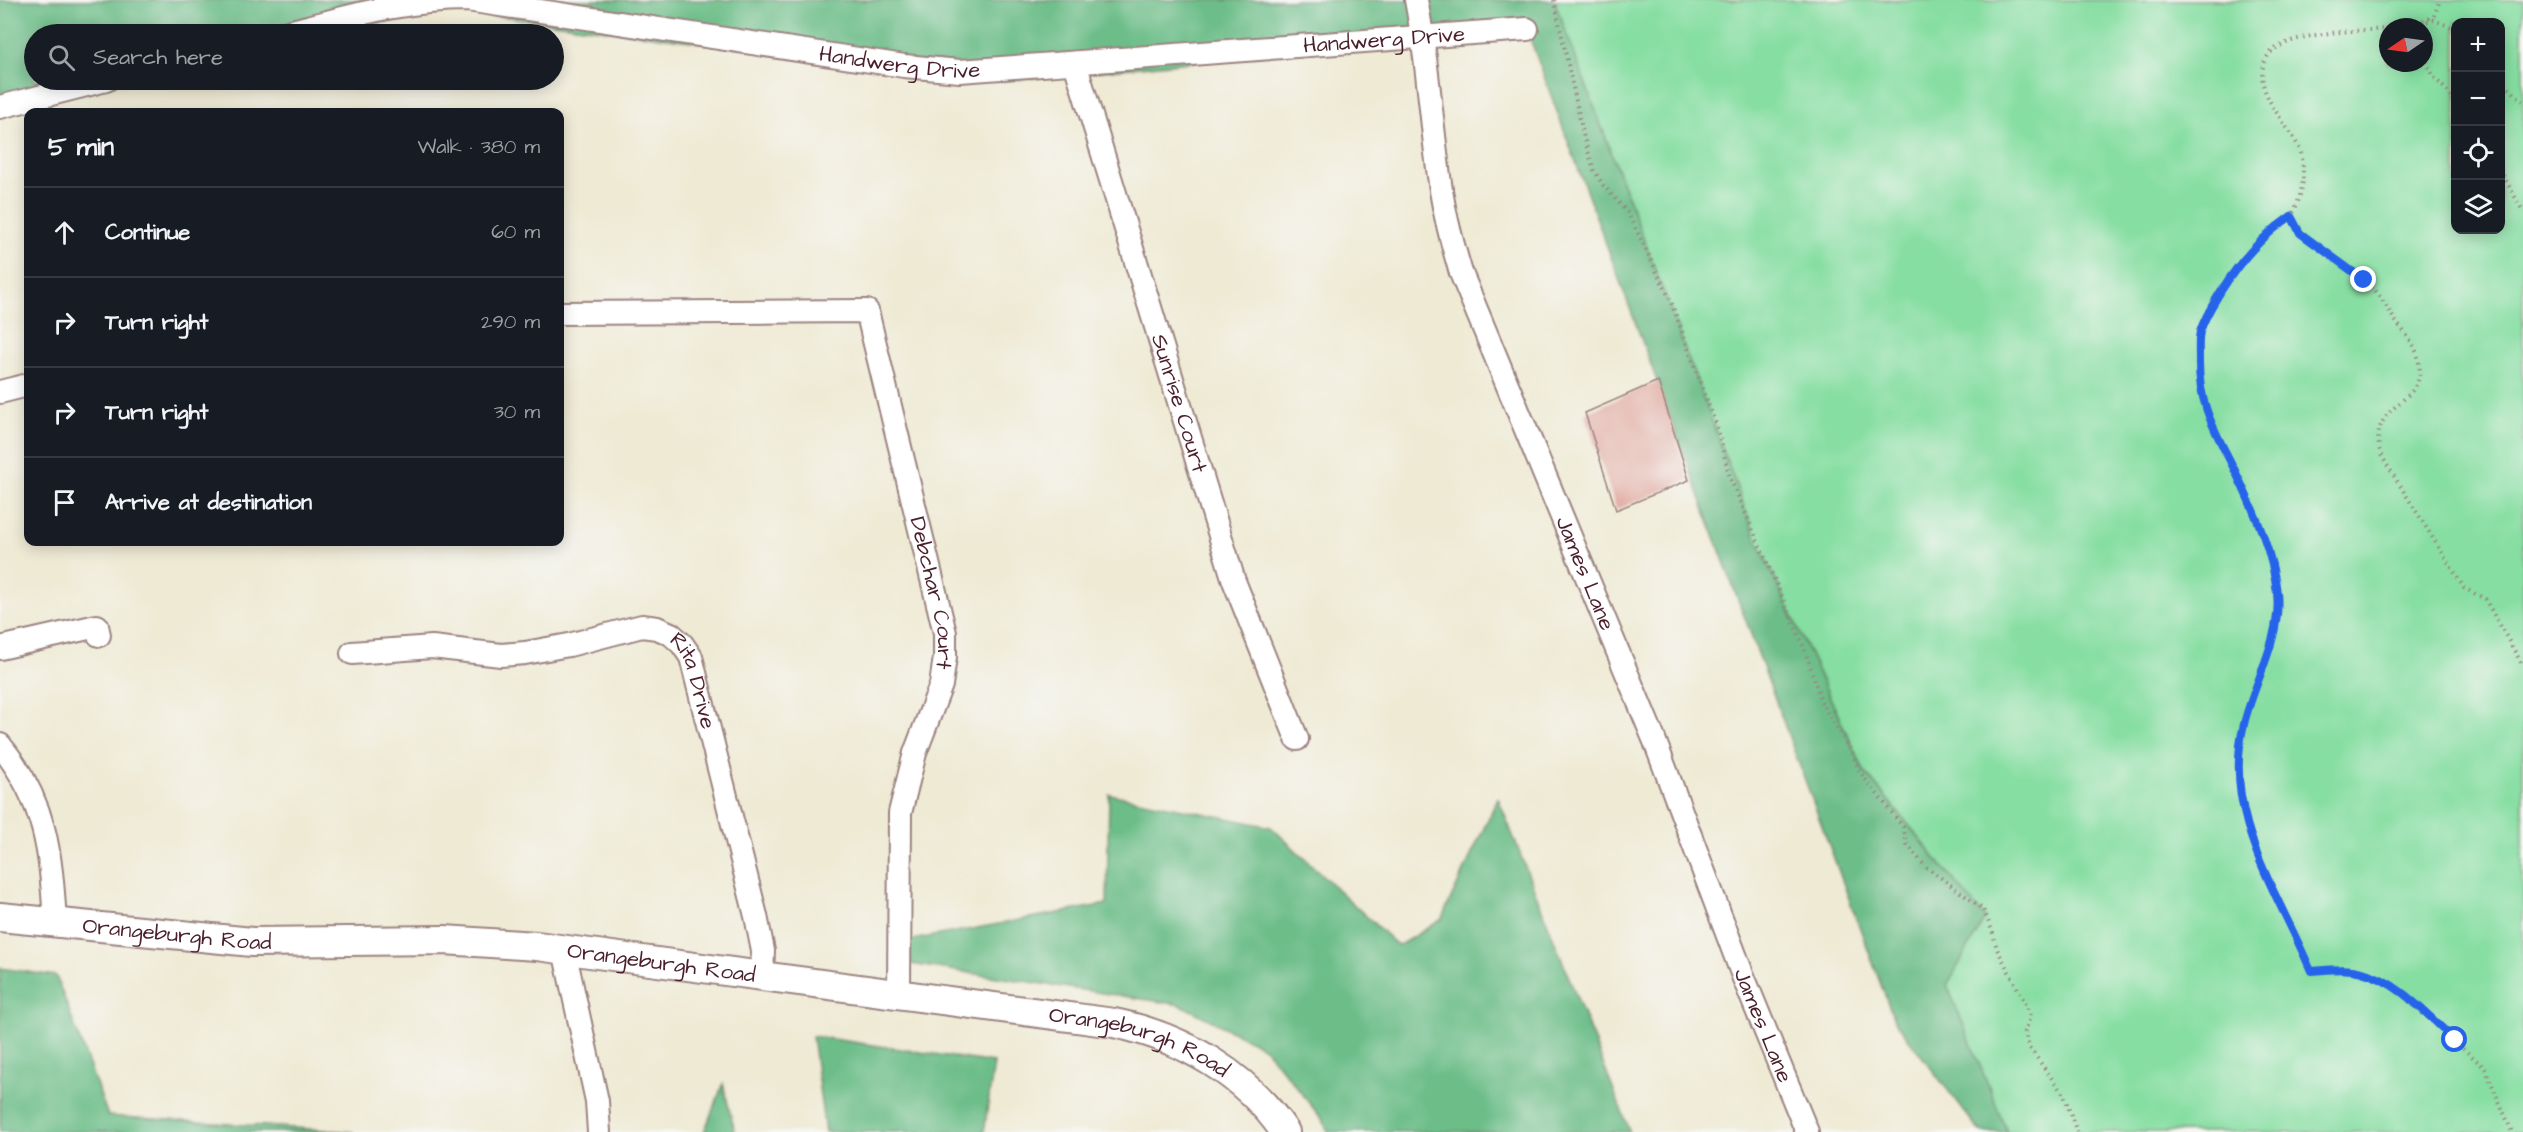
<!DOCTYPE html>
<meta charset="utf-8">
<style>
body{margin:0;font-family:"Architects Daughter",sans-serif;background:#20242c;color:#f1f3f6}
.controls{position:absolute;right:18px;top:18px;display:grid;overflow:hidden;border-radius:12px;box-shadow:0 3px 15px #0003}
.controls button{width:54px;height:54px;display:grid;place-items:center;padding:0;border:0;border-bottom:2px solid #363941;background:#171b24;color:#f1f3f6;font:30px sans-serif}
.compass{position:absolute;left:2379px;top:18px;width:54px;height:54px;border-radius:50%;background:#171b24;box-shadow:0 3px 15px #0003;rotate:257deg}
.stop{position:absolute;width:18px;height:18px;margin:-14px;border:4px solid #2563eb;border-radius:50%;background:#fff}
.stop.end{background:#2563eb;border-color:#fff;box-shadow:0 2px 6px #0008}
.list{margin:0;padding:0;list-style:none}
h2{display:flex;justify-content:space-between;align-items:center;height:78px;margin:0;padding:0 24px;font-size:26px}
h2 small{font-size:20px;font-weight:400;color:#9ea1a6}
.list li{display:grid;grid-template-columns:39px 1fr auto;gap:18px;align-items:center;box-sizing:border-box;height:90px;padding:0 24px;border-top:2px solid #363941}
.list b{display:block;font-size:22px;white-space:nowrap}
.list em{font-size:20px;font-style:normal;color:#9ea1a6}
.icon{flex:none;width:33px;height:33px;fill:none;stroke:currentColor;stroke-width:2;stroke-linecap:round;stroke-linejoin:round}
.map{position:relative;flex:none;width:2523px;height:1132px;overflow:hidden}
.search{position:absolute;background:#171b24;box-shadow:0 3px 15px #0003;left:24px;top:24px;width:540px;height:66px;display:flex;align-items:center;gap:15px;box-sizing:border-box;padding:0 21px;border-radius:33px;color:#9ea1a6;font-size:22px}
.panel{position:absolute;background:#171b24;box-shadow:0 3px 15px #0003;left:24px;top:108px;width:540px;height:438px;border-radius:12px}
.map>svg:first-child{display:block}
.green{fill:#86dea2;stroke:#687e66;stroke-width:1.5;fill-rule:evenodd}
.forest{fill:#6cbd88;stroke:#5b6e5a;stroke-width:1.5}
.building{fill:#dfa299}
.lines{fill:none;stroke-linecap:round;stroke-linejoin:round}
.minor-casing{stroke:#9c8480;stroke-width:26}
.major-casing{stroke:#9c8480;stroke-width:32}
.path{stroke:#9c8480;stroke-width:4;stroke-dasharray:1.5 4.5;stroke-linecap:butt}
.minor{stroke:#fff;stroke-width:22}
.major{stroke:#fff;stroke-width:28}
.path-bridge{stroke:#9c8480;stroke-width:4;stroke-dasharray:1.5 4.5;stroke-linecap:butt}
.route{stroke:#2563eb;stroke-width:8}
.labels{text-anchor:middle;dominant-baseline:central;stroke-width:5;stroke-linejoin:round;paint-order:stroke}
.street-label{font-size:22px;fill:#4a1f2b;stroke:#f6f6f2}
</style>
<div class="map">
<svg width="2523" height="1132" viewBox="0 0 2523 1132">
<rect width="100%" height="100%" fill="#f6f6f2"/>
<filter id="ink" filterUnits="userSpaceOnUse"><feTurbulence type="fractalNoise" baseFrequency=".0167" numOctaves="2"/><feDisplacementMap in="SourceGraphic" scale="12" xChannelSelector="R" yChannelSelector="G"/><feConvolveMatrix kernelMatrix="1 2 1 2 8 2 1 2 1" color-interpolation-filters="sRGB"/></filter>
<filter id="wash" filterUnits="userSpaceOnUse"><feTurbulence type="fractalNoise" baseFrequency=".008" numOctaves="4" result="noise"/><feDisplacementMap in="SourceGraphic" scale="24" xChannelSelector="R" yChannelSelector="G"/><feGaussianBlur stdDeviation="1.35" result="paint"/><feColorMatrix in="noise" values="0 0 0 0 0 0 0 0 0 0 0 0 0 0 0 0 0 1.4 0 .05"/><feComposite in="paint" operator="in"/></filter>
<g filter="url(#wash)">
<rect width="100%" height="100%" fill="#efead4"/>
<path class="green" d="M1554 0H2523V1132H2007L1947 985 1985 918 1864 771 1755 536ZM2456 22H2500V230H2456ZM2388 27H2424V63H2388Z"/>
<g class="forest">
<path d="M0 0H1554L1755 536 1864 771 1985 918 1947 985 2007 1132H1980L1894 1020 1526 28 1000 81 445 9 330 34H34V80H130L0 109Z"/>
<path d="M1109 794 1271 827 1398 946 1441 920 1498 798 1630 1132H1328L1322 1119 1265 1048 1181 1005 911 964 906 941 1107 904Z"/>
<path d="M0 968 56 976 108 1116 355 1132H0Z"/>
<path d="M812 1036 994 1063 984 1132H825Z"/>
<path d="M723 1084 735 1132H704Z"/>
</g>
<g id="blocks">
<path class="building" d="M1658 381 1689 480 1616 510 1585 413Z"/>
</g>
</g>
<g filter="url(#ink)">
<use href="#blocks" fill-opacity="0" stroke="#9c8480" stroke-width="1.5"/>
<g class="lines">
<g class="minor-casing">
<g id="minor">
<path id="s1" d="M1416 0C1428 61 1431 122 1440 183 1444 214 1452 243 1461 273L1654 739 1743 976 1807 1132"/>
<path id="s2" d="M280 34C344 18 400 0 467 0L904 66 960 71 1527 29"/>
<path id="s3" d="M1075 63 1234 581 1297 739"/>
<path d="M0 107 106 80"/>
<path id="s4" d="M560 313 867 311 945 633V657L941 685 915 753 900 813 899 995"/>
<path d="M0 392 28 385"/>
<path d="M0 648 97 626 99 635"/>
<path id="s5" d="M352 653 432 647 501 655 525 653 569 645 642 626 657 628 671 634 682 644 691 657 756 916 763 951 762 976"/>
<path d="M0 745C46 801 51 853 55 923"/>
<path d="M564 950 597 1101 599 1132"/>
</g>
</g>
<g class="major-casing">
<g id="major">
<path id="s6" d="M0 917 252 942 444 940 537 946 1114 1023C1182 1037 1246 1074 1285 1132"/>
</g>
</g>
<g class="path">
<path d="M1554 0 1584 138 1594 170 1603 185 1628 213 1670 299 1717 427 1730 478 1804 647 1822 704 1850 749 1860 772 1903 827 1907 844 1925 866 1983 909 1992 930 1997 949 2028 1008 2030 1017 2025 1032 2029 1047 2064 1095 2077 1132"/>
<path d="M2434 16 2440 0"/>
<path d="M2412 27V24L2434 20 2456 29"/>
<path d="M2388 29C2360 31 2279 31 2266 59 2250 92 2289 123 2300 150 2303 158 2303 170 2303 178 2303 188 2297 208 2291 216 2286 224 2273 231 2266 238 2241 261 2206 299 2200 334 2189 393 2216 429 2239 478 2251 503 2262 530 2269 557 2272 569 2277 583 2277 596 2279 645 2248 689 2241 737 2228 825 2279 895 2311 971L2330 968 2362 972 2390 984 2485 1068 2512 1132"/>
<path d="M2424 56 2434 77 2456 101"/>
<path d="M2500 80 2523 101"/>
<path d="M2500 170 2523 211"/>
<path d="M2291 216C2311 254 2344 257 2370 285 2381 295 2388 311 2397 323 2406 335 2417 346 2419 362 2427 407 2365 401 2381 455L2464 588 2485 599 2523 666"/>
</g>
<use href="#minor" class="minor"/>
<use href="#major" class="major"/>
<path class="path-bridge" d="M2406 27 2434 16"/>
</g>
</g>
<g class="lines" filter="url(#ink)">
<path class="route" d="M2364 280 2300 233 2291 216C2262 236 2239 262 2221 291 2213 304 2204 318 2200 332 2198 340 2199 350 2199 359 2198 408 2218 435 2238 477 2255 513 2273 553 2277 593 2282 637 2254 682 2244 724 2221 815 2278 892 2311 971 2328 970 2345 967 2362 972 2398 981 2428 1016 2455 1040"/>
</g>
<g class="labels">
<g class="street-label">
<text stroke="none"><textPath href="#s2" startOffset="1114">Handwerg Drive</textPath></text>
<text stroke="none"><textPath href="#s2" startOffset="628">Handwerg Drive</textPath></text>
<text stroke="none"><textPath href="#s3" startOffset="356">Sunrise Court</textPath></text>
<text stroke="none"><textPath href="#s1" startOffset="602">James Lane</textPath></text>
<text stroke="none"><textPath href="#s4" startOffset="597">Debchar Court</textPath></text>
<text stroke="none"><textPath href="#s5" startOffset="378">Rita Drive</textPath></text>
<text stroke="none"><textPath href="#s6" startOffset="178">Orangeburgh Road</textPath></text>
<text stroke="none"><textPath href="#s6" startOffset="664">Orangeburgh Road</textPath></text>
<text stroke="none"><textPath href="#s1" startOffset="1088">James Lane</textPath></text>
<text stroke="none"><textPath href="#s6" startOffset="1150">Orangeburgh Road</textPath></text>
</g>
</g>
</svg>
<div class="controls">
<button>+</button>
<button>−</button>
<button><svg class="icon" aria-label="locate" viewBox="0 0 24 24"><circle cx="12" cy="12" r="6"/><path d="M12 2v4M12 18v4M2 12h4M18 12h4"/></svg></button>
<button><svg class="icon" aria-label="layers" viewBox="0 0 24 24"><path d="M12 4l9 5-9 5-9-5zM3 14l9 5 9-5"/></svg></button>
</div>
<svg class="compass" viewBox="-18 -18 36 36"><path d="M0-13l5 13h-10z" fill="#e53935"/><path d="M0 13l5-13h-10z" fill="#9ea1a6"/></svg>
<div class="stop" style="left:2455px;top:1040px"></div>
<div class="stop end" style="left:2364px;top:280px"></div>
<div class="search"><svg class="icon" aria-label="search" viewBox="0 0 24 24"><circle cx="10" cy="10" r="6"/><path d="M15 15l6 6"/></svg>Search here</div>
<section class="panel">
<h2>5 min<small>Walk · 380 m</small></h2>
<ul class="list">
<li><svg class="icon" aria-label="ahead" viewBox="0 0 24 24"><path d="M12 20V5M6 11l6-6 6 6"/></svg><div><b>Continue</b></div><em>60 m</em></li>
<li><svg class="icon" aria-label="right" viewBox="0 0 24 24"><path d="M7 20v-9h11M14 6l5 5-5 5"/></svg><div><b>Turn right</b></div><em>290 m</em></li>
<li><svg class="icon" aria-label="right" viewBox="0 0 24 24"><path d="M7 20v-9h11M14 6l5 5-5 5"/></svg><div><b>Turn right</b></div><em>30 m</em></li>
<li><svg class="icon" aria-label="arrive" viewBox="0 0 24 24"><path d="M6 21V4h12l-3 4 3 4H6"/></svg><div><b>Arrive at destination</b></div></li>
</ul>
</section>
</div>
